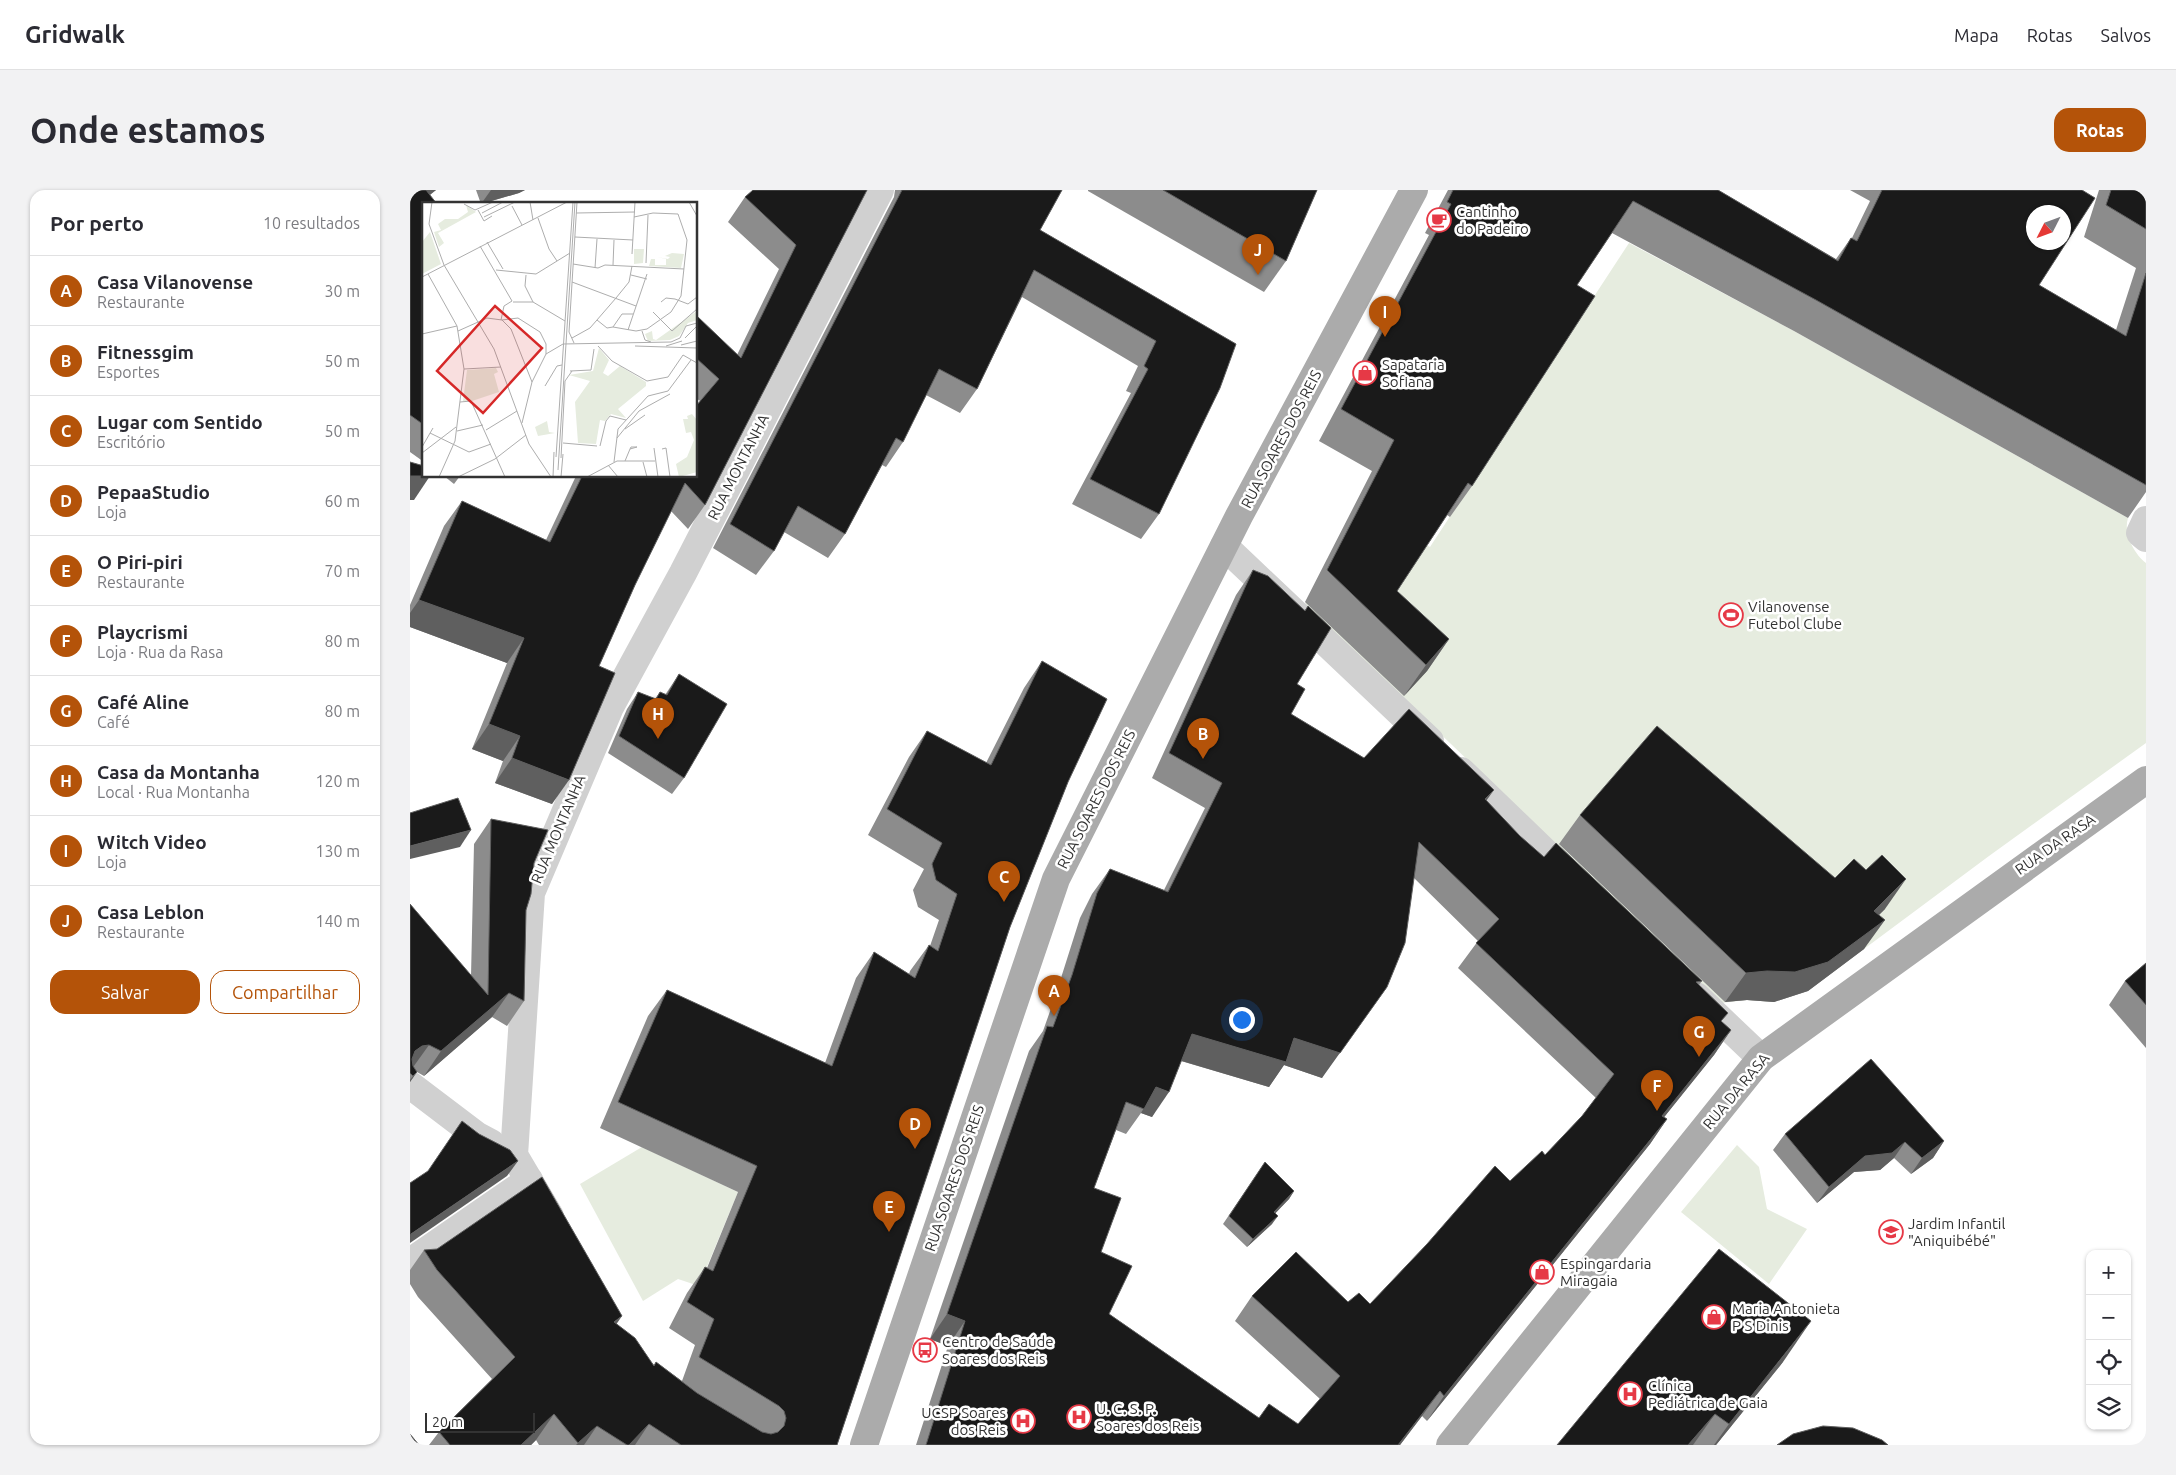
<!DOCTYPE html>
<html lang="pt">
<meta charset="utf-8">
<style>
body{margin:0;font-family:Ubuntu,sans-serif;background:#f2f2f3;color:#2b2b33}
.controls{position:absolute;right:15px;bottom:15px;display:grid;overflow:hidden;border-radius:10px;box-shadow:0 1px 4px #0004}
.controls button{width:45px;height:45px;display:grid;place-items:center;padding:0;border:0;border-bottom:1px solid #e1e1e2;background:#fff;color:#2b2b33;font:25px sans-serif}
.compass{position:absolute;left:1616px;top:15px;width:45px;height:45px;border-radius:50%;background:#fff;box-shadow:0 1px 4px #0004;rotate:228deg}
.scale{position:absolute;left:15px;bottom:12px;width:110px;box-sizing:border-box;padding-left:5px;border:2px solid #333;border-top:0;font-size:14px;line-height:18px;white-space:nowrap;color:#333;-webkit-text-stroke:4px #fff;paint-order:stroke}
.you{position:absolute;left:831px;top:829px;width:18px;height:18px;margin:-12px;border:4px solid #fff;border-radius:50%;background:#1a73e8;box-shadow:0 0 0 8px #1a73e833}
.badge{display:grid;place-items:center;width:32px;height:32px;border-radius:50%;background:#b45309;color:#fff;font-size:16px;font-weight:700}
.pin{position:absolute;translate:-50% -41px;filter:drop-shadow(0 1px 2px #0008)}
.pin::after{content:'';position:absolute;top:26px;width:18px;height:15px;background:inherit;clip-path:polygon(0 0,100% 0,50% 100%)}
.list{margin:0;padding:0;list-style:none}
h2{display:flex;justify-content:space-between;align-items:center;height:65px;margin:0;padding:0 20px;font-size:21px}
h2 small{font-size:16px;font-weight:400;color:#7c7c81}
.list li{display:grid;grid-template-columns:32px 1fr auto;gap:15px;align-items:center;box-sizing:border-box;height:70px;padding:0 20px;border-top:1px solid #e1e1e2}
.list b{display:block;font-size:19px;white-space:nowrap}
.list p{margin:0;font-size:16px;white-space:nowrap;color:#7c7c81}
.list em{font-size:16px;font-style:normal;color:#7c7c81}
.actions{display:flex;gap:10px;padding:15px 20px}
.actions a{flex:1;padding:11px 0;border:1px solid #b45309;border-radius:15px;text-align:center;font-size:18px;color:#b45309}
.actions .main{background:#b45309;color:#fff}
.icon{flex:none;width:28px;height:28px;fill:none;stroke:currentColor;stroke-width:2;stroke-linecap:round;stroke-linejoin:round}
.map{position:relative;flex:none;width:1736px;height:1255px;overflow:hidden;border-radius:15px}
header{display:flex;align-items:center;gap:30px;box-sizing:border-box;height:70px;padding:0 25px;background:#fff;border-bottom:1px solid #e1e1e2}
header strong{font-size:24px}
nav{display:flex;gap:28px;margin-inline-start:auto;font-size:18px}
.intro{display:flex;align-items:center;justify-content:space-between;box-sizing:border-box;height:120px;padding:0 30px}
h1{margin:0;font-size:35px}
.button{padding:12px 22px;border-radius:15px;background:#b45309;color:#fff;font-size:18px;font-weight:700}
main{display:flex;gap:30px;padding:0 30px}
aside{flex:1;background:#fff;border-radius:15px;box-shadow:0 1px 4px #0004}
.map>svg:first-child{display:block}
.green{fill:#e6ecdf}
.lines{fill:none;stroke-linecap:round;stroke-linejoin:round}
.minor{stroke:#d0d0d0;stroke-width:28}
.major{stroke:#ababab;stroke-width:28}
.wall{fill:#8c8c8c;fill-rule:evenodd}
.shaded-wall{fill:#5f5f5f}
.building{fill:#1a1a1a;stroke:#5f5f5f;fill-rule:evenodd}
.labels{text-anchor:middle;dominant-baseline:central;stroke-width:5;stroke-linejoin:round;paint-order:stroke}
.poi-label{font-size:15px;fill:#333;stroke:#fff;text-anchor:start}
.street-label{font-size:15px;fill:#333;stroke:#fff}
.inset-road{fill:none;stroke:#adadad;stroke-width:1}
.view{fill:#d62828;fill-opacity:0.15;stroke:#d62828;stroke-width:2.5}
.inset-edge{fill:none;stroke:#333;stroke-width:2.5}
</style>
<header>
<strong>Gridwalk</strong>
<nav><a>Mapa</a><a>Rotas</a><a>Salvos</a></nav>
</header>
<div class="intro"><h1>Onde estamos</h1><a class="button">Rotas</a></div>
<main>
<aside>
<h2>Por perto<small>10 resultados</small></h2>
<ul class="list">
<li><span class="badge">A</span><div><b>Casa Vilanovense</b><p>Restaurante</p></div><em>30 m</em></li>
<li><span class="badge">B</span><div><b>Fitnessgim</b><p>Esportes</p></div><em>50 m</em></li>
<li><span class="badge">C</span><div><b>Lugar com Sentido</b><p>Escritório</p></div><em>50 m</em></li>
<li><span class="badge">D</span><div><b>PepaaStudio</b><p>Loja</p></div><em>60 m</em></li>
<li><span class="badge">E</span><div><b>O Piri-piri</b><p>Restaurante</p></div><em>70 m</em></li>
<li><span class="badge">F</span><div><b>Playcrismi</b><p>Loja · Rua da Rasa</p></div><em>80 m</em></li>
<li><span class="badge">G</span><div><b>Café Aline</b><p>Café</p></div><em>80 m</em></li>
<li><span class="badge">H</span><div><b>Casa da Montanha</b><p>Local · Rua Montanha</p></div><em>120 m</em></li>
<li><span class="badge">I</span><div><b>Witch Video</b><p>Loja</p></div><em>130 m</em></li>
<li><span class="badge">J</span><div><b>Casa Leblon</b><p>Restaurante</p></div><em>140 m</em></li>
</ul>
<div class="actions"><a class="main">Salvar</a><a>Compartilhar</a></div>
</aside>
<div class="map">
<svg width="1736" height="1255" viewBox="0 0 1736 1255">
<rect width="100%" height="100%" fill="#fff"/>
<g class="green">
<path d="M1219 53 1384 141 1718 328C1713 343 1724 364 1736 373V553L1579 666 1454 759 1364 812 1337 810 1311 813 895 414 908 388 1016 355 1020 357Z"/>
<path d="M1327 955 1349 977 1357 1019 1397 1039 1359 1094 1271 1022Z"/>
<path d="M232 957 328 1002 289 1096 268 1089 233 1111 170 994Z"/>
</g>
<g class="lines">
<g class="minor">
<path d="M1736 330 1730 343 1736 348"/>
<path d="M814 356 1020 551"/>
<path d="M1051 581 1164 690"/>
<path d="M1286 806 1351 868"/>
<path d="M0 895 66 945 81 953"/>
<path d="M140 1026 104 965 121 703 200 517 273 383 470 0"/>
<path d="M0 1072 119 990"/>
</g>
<g class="major">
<path d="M454 1255 646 689 829 326 1004 0"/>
<path d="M1040 1255 1351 868 1736 590"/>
</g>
</g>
<g class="wall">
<path d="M0 0H26L20 5 14 14V272L0 262Z"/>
<path d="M66 0H115L109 3 71 14Z"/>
<path d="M457 0 295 315 278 339 261 321 225 395 189 476 142 614 85 593 93 571 62 559 97 473 0 437V415L34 336 52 311 136 350 166 286H286L290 211 286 208V129L327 165 369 79 318 32 335 7Z"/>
<path d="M485 0H652L630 40 826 154 749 324 731 349 662 314 721 203 716 201 728 176 612 107 567 199 550 223 516 205 493 252 476 277 472 275 435 344 418 368 374 342 364 361 346 385 303 358 484 7Z"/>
<path d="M678 0H907L876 71 854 102 678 1Z"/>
<path d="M1038 0H1308L1426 69 1441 48H1442L1460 11 1440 0H1672L1629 95 1706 140 1726 78 1674 47 1689 0H1736V302L1718 328 1384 141 1202 43 1167 95 1062 296 1040 327 1037 325 987 401 1039 449 1017 481 994 506 895 412 962 281 909 251 1019 45 1015 43Z"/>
<path d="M34 286H50L44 294Z"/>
<path d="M843 380 895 420 898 416 887 494 881 524 954 568 1076 611 1110 646 1134 667 1292 791 1289 795 1312 832 1321 840 1304 865 1254 927 1257 929 1240 954 1017 1231 1012 1226 990 1255H506L538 1156 520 1149 619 861 633 841 644 810 670 728 682 704 700 679 754 700 795 618 742 588 826 405ZM1004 688 1068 751 1048 778 1186 908 1172 926 1135 965 1100 991 960 1114 842 1106 825 1131 910 1209 888 1234 849 1228 699 1124 684 998 706 940 716 944 731 923 742 927 771 871 859 897 874 875 912 888Z"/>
<path d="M632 471 658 592 600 737 427 1255H129L126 1250 121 1255H19L29 1242 82 1189 8 1107 0 1094V1080L14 1060 207 1134 244 1175 246 1172 272 1191 285 1155 259 1138 277 1103 295 1077 297 1078 328 1002 190 938 238 826 257 800 415 873 446 788 464 762 499 784 500 781 519 755 520 756 529 730 508 717 503 700 514 679 458 645 499 567 517 541 576 573 614 498Z"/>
<path d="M269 484 274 588 262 604 198 563 217 519 228 502 245 509 250 502 255 505Z"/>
<path d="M1170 625 1425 688 1475 719 1469 725 1454 759 1398 801 1364 812 1337 810 1315 812 1149 654Z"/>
<path d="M81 629 124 673 116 720 114 811 97 836 82 827 14 886 7 882 0 892V714L61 786 64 654Z"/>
<path d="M1736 773V858L1699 815 1715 791Z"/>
<path d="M1375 944 1534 951 1523 968 1501 984 1484 968 1470 980 1444 982 1407 1013 1363 960Z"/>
<path d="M855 972 884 1001 879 1009 865 1023 862 1034 837 1057 813 1034Z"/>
<path d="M1373 1172 1306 1255H1147Z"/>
</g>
<g class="shaded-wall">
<path d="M13 0H26L0 20Z"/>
<path d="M81 0H115L109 3 71 14Z"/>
<path d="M0 286H20L4 310H0Z"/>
<path d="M9 410 114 448 97 473 0 437V423Z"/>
<path d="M1039 449 1017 481 994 506 1016 475Z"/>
<path d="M79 534 110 546 93 571 62 559Z"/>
<path d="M102 568 159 590 142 614 85 593Z"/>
<path d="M1084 600 1066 625 1075 609Z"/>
<path d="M61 640 50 657 0 669V656Z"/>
<path d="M1496 689 1475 719 1443 750 1464 721Z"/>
<path d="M1475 730 1454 759 1398 801 1364 812 1337 810 1315 812 1336 783Z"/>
<path d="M977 797 912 888 874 875 859 897 765 869 782 844 884 848Z"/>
<path d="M99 803 82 827 14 886 31 861Z"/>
<path d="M1321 840 1304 865 1235 951 1252 926Z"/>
<path d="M19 855 1 880 0 868 5 861 12 856Z"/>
<path d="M7 882 0 892V890L3 886Z"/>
<path d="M746 897 759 902 742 927 731 923Z"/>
<path d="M1257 929 1240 954 1017 1231 1034 1206Z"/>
<path d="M1534 951 1523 968 1501 984 1512 968Z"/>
<path d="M1495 952 1484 968 1470 980 1444 982 1407 1013 1419 997 1455 966Z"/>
<path d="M108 971 97 986 0 1053V1046L1 1044Z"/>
<path d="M884 1001 879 1009 858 1031 864 1022Z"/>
<path d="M868 1026 862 1034 837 1057 843 1049Z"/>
<path d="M537 1124 555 1131 538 1156 520 1149Z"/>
<path d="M212 1126 194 1152 204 1132Z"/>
<path d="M1401 1131 1373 1172 1306 1255H1304L1319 1234Z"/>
<path d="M1030 1201 1012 1226 990 1255H988Z"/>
<path d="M144 1224 126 1250 121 1255H111Z"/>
<path d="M1305 1224 1283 1255H1278Z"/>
<path d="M239 1234 225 1255H219Z"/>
<path d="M187 1236 174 1255H166L168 1253Z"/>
</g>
<g class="building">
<path d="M0 0H16L27 14H14V235L0 225Z"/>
<path d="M343 0H457L295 315 275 293 225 395 189 476 205 483 159 590 102 568 110 546 79 534 114 448 9 410 52 311 140 352 172 286H286V216L309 189 286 168V129L288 127 331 168 386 55 335 7Z"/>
<path d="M492 0H652L630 40 826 154 810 198 749 324 680 289 738 179 734 176 746 151 624 80 567 199 529 179 493 252 486 248 435 344 388 316 364 361 320 334Z"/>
<path d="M753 0H907L876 71Z"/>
<path d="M1043 0H1308L1428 71 1441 48 1447 51 1472 0H1672L1685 8 1629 95 1716 146 1736 83V295L1406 110 1223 11 1167 95 1185 106 1062 296 1058 293 987 401 1039 449 1016 475 917 380 984 250 931 219 1041 14 1037 12ZM1624 22H1654V52H1624Z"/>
<path d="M1701 0H1736V39L1696 15Z"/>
<path d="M0 272 14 276V286H0Z"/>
<path d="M843 380 858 386 895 421 898 416 921 438 887 494 895 499 881 524 954 568 999 519 1084 600 1075 609 1110 646 1134 667 1146 653 1292 791 1286 792 1318 823 1311 831 1321 840 1252 926 1257 929 1034 1206 1030 1201 988 1255H516L555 1131 537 1124 637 836 643 837 662 785 687 703 700 679 758 702 812 593 759 563ZM1009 652 1089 729 1066 753 1204 884 1172 926 1135 965 1132 961 1100 991 1085 976 1017 1054 960 1114 949 1103 938 1112 886 1062 842 1106 930 1186 888 1234 859 1214 849 1228 699 1124 722 1076 691 1062 711 1008 684 998 716 912 734 919 746 897 759 902 782 844 876 872 884 848 930 863 977 797 995 753Z"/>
<path d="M632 471 697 509 658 592 600 737 427 1255H271L239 1234 219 1255H217L187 1236 168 1253 144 1224 111 1255H40L29 1242 105 1167 27 1080 14 1060 27 1059 132 987 212 1126 204 1132 225 1148 244 1176 246 1172 287 1203 352 1242 361 1244 368 1242 374 1236 376 1228 374 1221 369 1216 289 1167 304 1129 277 1112 295 1077 303 1081 347 976 208 912 257 800 422 876 464 762 505 788 519 755 528 761 547 704 526 690 522 674 532 653 477 619 517 541 581 575Z"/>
<path d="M269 484 317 514 274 588 209 546 228 502 246 509 250 502 257 505Z"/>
<path d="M1247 536 1425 688 1444 669 1456 680 1472 665 1496 689 1464 721 1475 730 1418 772 1385 782 1357 781 1336 783 1170 625Z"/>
<path d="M48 608 61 640 0 656V623Z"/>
<path d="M81 629 138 640 124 673 121 704 116 720 114 811 99 803 31 861 19 855 12 856 5 861 2 869 3 876 7 882 3 886 0 883V714L78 805Z"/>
<path d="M1736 773V815L1715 791Z"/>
<path d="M1461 869 1534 951 1512 968 1495 952 1482 963 1455 966 1419 997 1375 944Z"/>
<path d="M52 931 69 944 100 960 108 971 1 1044 0 1047V993L18 981Z"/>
<path d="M855 972 884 1001 864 1022 868 1026 843 1049 819 1026Z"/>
<path d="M1309 1059 1401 1131 1319 1234 1305 1224 1278 1255H1147Z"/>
<path d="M1413 1236 1443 1238 1472 1250 1478 1255H1367L1383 1244Z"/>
<path d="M0 1244 9 1255H0Z"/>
</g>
<defs>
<g id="cafe-ring" transform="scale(1.25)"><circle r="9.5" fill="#fff" stroke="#e63946" stroke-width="1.5"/><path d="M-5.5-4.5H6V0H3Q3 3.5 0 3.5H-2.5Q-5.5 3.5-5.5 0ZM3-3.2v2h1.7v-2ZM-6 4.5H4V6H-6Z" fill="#e63946"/></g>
<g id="shop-ring" transform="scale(1.25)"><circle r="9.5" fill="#fff" stroke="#e63946" stroke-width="1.5"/><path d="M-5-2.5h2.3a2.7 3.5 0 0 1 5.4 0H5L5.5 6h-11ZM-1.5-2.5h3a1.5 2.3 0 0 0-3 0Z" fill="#e63946"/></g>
<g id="stadium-ring" transform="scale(1.25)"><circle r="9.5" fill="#fff" stroke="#e63946" stroke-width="1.5"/><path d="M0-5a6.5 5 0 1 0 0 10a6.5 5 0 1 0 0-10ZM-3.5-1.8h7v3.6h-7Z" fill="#e63946"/></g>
<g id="school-ring" transform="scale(1.25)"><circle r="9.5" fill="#fff" stroke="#e63946" stroke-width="1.5"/><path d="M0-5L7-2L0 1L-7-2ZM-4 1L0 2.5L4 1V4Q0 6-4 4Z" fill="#e63946"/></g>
<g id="bus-ring" transform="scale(1.25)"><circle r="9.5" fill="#fff" stroke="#e63946" stroke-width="1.5"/><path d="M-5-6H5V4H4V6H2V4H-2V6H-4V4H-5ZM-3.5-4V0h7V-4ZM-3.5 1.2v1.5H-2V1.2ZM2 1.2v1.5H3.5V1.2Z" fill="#e63946"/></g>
<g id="hospital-ring" transform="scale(1.25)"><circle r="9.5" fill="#fff" stroke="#e63946" stroke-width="1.5"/><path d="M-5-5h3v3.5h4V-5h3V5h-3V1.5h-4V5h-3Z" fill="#e63946"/></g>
</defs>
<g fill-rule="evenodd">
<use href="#cafe-ring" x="1029" y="30"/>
<use href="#shop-ring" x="955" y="183"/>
<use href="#stadium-ring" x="1321" y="425"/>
<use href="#school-ring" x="1481" y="1042"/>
<use href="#shop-ring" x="1132" y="1082"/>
<use href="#shop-ring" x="1304" y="1127"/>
<use href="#bus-ring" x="515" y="1160"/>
<use href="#hospital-ring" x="1220" y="1204"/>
<use href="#hospital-ring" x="669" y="1227"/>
<use href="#hospital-ring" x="613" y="1231"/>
</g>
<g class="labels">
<g class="poi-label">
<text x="1046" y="21">Cantinho<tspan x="1046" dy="17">do Padeiro</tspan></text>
<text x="972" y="174">Sapataria<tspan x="972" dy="17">Sofiana</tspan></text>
<text x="1338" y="416">Vilanovense<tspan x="1338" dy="17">Futebol Clube</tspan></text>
<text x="1498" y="1033">Jardim Infantil<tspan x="1498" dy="17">"Aniquibébé"</tspan></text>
<text x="1150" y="1073">Espingardaria<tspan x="1150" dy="17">Miragaia</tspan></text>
<text x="1322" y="1118">Maria Antonieta<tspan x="1322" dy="17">P S Dinis</tspan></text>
<text x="532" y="1151">Centro de Saúde<tspan x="532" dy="17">Soares dos Reis</tspan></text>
<text x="1238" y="1195">Clínica<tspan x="1238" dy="17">Pediátrica de Gaia</tspan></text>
<text x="686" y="1218">U. C. S. P.<tspan x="686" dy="17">Soares dos Reis</tspan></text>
<text x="596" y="1222" text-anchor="end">UCSP Soares<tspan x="596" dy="17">dos Reis</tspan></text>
</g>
<g class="street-label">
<text transform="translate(871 249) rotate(-62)">RUA SOARES DOS REIS</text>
<text transform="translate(328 277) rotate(-63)">RUA MONTANHA</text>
<text transform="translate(686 609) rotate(-63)">RUA SOARES DOS REIS</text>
<text transform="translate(148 639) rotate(-67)">RUA MONTANHA</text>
<text transform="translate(1645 654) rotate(-35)">RUA DA RASA</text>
<text transform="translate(1326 901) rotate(-50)">RUA DA RASA</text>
<text transform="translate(544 988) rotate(-71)">RUA SOARES DOS REIS</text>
</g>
</g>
<g transform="translate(12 12)">
<rect width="275" height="275" fill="#fff"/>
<path d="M44 3 54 10 16 31 22 41 17 45 12 30 19 28 16 22 23 17H36L46 10ZM8 30 19 62 0 72V40ZM212 47H222L221 61 212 62ZM250 51 262 52 259 66 227 64 229 57H233V63H244V57L235 55 246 57 248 55 243 54ZM275 109V118L266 121 257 134 248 138 226 139 223 132 230 129 231 137 234 138ZM177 146 187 158 181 171 186 174 198 164 224 180V184L196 207 204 216 189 212 183 219 178 218 174 242 156 241 153 200 168 179 147 173 171 169ZM74 166 76 170 72 172 77 190 50 199H41L45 168ZM270 212 275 218V270L257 275 254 262 265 255 272 238 269 230 264 231 261 217H266L265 214ZM125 219 127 230 133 231 116 234 113 225Z" fill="#e6ecdf"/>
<path class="inset-road" d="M10 0 7 22 22 63 72 147 107 242 129 275M108 0 111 18M267 0 275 14M42 2 53 8 71 0M90 4 100 23M56 8 62 19 70 14M60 11 81 0M154 11 213 10M62 15 93 0M116 16 127 47 135 59M153 35 211 38M65 40 81 67M58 44 90 99 82 104 79 118M210 52 213 0M224 61 226 13M151 62 176 66 183 63 262 67M191 63 192 38M173 66 175 37M74 68 114 72 148 51M6 72 35 124 42 167 33 239 17 275M104 73 103 84 111 100 143 119M209 73 225 77M0 75 145 0M150 80 214 104M91 100H111M239 100 244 96 253 97 266 102 275 95M0 107V141M231 110 250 129 275 107M211 112H200L191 125 214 129 225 127 249 110 259 94 265 38 256 12 231 11 212 15M80 118 96 116 118 130 124 142V152M175 118 185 126 191 125M206 128 225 72M36 129 65 116 80 118 89 127 110 180M220 129 223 138 229 140M0 132 35 124M150 136 168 126 194 96 207 80 210 64M263 136 275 124M152 141 147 130 155 0M141 142 249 140 258 136 264 124 275 121M259 143 275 139M176 144 190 159 225 179 246 175 261 153 275 161M213 144 275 146M244 144 260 139M42 167 79 165M148 169 169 168 172 147M123 184 135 164 140 163M38 200 49 199 83 275M100 221 110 180 124 152 141 142M203 227 223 213M64 228 95 209M35 229 61 223M8 231 47 250 69 242M195 236 217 209 248 192M141 241 175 244M178 244 184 219 188 214 204 218M0 245 11 226M232 246 236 275M240 247 244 246 248 275M0 251 34 225M134 255 151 0M139 256 143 179 150 169M203 259 208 247 209 245H215L208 247M192 260 196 227 226 194 246 189 269 158M221 260 225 275M186 263 196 275M136 268 153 0M36 275 73 257 104 233M131 275 132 250M139 275 141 252M165 275 195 259H233"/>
<path class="view" d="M73 104 120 146 61 211 15 169Z"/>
<rect width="275" height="275" class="inset-edge"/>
</g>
</svg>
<div class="controls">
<button>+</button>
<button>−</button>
<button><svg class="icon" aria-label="locate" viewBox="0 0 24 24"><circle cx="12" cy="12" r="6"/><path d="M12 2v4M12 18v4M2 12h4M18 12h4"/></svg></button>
<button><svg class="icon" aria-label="layers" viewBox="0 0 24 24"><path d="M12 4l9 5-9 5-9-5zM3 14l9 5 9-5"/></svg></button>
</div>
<svg class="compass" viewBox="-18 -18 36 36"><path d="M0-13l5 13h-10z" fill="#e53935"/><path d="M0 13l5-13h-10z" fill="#7c7c81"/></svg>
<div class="scale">20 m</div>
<div class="you"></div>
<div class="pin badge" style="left:644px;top:826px">A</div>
<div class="pin badge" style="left:793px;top:569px">B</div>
<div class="pin badge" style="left:594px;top:712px">C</div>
<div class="pin badge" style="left:505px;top:959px">D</div>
<div class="pin badge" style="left:479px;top:1042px">E</div>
<div class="pin badge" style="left:1247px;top:921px">F</div>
<div class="pin badge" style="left:1289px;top:867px">G</div>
<div class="pin badge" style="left:248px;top:549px">H</div>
<div class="pin badge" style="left:975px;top:147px">I</div>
<div class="pin badge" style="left:848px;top:85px">J</div>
</div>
</main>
